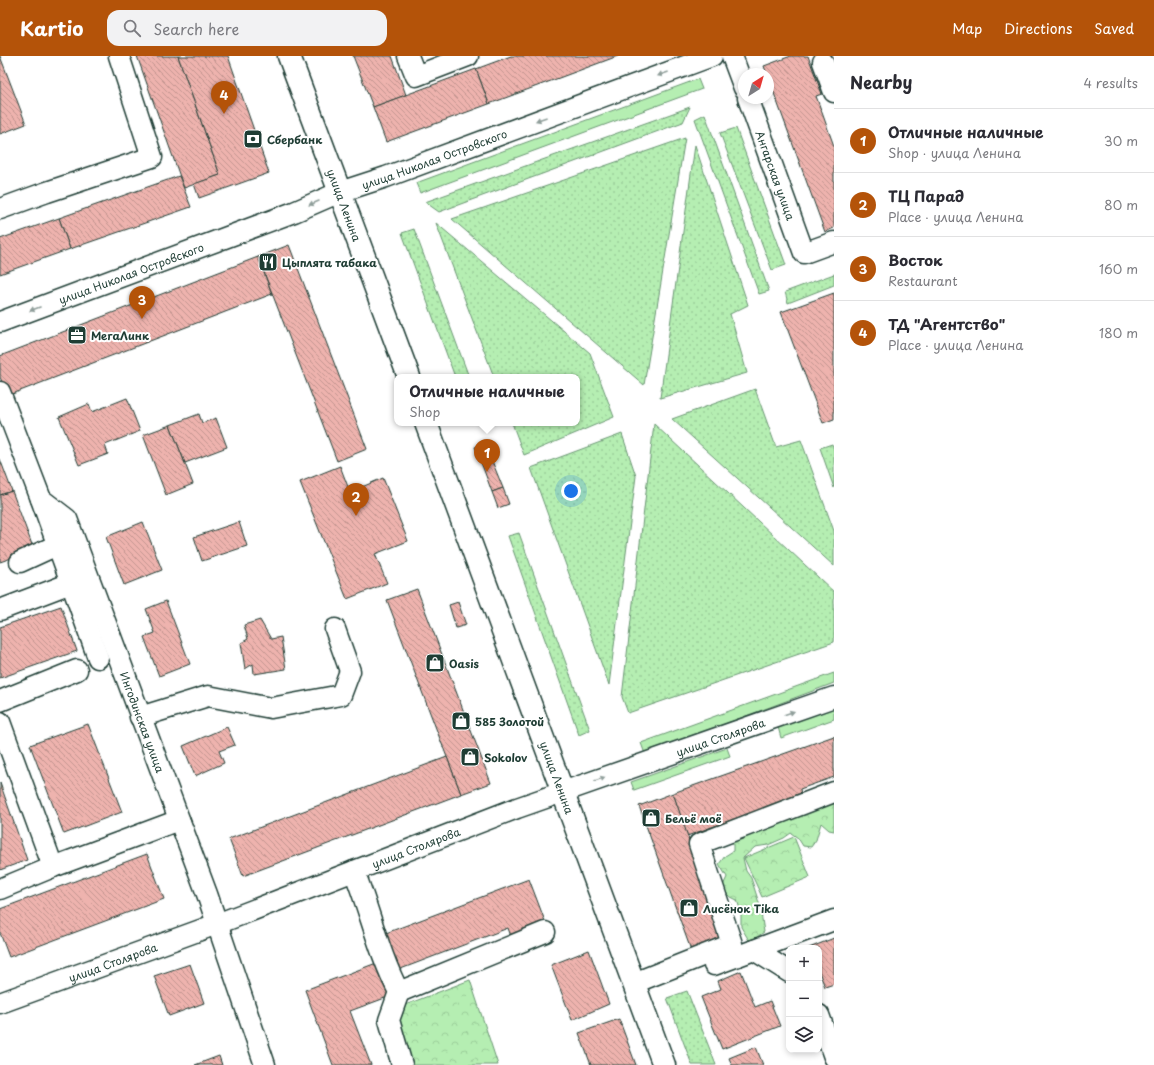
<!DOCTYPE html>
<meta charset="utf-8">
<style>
body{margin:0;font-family:"Playpen Sans",sans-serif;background:#f2f2f3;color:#2b2b33}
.controls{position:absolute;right:12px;bottom:12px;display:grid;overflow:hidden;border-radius:8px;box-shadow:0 2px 6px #0003}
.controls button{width:36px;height:36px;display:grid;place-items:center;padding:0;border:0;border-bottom:1px solid #e1e1e2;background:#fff;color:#2b2b33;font:20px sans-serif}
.compass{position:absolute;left:738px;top:12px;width:36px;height:36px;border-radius:50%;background:#fff;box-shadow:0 2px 6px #0003;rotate:37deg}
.you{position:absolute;left:571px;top:435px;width:14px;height:14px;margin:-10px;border:3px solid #fff;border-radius:50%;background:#1a73e8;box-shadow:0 0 0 6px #1a73e833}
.badge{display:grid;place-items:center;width:26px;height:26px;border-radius:50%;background:#b45309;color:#fff;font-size:13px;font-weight:700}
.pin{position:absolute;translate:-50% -33px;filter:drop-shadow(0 1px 2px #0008)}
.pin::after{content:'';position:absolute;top:21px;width:14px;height:12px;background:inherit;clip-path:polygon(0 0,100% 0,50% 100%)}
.popup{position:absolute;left:394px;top:318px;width:186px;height:52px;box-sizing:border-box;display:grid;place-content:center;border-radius:8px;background:#fff;filter:drop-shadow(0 1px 3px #0005);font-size:13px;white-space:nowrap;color:#7c7c81}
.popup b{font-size:15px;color:#2b2b33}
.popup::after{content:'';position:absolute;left:50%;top:100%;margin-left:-8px;border:8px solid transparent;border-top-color:#fff}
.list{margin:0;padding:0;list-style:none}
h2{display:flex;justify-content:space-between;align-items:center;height:52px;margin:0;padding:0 16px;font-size:17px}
h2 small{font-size:13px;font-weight:400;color:#7c7c81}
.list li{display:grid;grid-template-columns:26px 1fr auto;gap:12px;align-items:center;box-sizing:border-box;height:64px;padding:0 16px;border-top:1px solid #e1e1e2}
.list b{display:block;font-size:15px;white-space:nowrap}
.list p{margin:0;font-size:13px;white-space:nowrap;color:#7c7c81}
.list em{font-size:13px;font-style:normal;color:#7c7c81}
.icon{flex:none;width:22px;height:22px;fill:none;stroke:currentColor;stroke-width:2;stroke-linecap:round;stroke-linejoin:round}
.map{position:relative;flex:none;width:834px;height:1009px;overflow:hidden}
header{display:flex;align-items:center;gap:24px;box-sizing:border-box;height:56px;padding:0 20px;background:#b45309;color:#fff}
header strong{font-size:19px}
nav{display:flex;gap:22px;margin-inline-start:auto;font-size:14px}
.search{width:280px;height:36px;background:#f2f2f3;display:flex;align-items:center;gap:10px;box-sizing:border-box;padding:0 14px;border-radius:12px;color:#7c7c81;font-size:15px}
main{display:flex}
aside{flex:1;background:#fff}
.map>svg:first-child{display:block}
.grass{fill:url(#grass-dots);stroke:#6a9673}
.forest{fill:url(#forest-crowns);stroke:#6a9673}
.garden{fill:#b5eeb2;stroke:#6a9673}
.building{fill:url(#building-back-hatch);stroke:#1f3d34}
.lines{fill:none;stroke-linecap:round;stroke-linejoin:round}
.minor-casing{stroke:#1f3d34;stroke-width:23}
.major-casing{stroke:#1f3d34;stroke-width:25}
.minor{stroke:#fff;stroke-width:20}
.major{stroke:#fff;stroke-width:22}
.oneway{fill:#8f9e9a}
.labels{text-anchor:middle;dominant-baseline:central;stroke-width:4;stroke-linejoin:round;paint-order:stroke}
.poi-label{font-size:11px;font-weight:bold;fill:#1f3d34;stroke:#fff;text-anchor:start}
.street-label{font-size:11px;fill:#1f3d34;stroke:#fff}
</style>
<header>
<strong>Kartio</strong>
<div class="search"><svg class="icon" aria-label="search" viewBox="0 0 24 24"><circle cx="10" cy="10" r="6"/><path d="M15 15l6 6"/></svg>Search here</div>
<nav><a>Map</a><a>Directions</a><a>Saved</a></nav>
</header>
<main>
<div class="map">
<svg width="834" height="1009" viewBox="0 0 834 1009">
<defs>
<pattern id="grass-dots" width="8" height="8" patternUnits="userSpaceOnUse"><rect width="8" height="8" fill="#b5eeb2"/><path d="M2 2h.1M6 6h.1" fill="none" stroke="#9bcd9a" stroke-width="1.8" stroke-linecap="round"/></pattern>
<pattern id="forest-crowns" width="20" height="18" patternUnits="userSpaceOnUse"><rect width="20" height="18" fill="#b5eeb2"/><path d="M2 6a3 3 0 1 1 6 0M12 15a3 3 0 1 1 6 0" fill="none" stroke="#9bcd9a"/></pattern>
<pattern id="building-back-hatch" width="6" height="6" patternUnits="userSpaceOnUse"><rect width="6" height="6" fill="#eeb3ae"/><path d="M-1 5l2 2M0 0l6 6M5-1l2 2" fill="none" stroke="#c0938e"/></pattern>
</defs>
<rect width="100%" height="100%" fill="#fff"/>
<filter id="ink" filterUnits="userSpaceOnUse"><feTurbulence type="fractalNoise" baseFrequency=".025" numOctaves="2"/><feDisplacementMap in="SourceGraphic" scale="8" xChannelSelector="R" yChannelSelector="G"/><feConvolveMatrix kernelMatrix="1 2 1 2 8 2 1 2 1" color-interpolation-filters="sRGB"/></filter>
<g filter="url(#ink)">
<g class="grass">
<path d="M690 51 683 66 439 156 425 146Z"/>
<path d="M705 58 769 235 759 238 695 63Z"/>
<path d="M736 72 786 209 772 214 720 77Z"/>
<path d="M685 82 644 329 452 163Z"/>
<path d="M695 89 748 249 730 258 747 317 660 342Z"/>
<path d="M436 167 590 297 614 361 524 399 512 367H577V321H494Z"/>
<path d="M414 173 469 321H455L402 177Z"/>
<path d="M834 218V229L788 247 785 236Z"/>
<path d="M755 333 776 391 801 384 834 475V510L672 363Z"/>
<path d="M654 368 834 536V586L628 657 622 641Z"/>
<path d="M622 378 636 420 609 629 531 412Z"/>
<path d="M832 388 834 394V432L820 392Z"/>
<path d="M519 477 590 674 579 679 508 480Z"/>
<path d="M687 935 716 1009H692L667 942Z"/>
</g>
<g class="forest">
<path d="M834 740V775L829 774 821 767 816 784 811 791 803 790 798 782 791 777 784 782 768 789 755 791 743 802 746 815 751 822 760 850 764 876 750 886 741 871V856L737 844 729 840 722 832 727 821 719 808 725 800 733 795V786L770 768 813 755 824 744Z"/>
<path d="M794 781 810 821 762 841 744 802Z"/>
<path d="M470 924 498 1009H413L399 962 405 949Z"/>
</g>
<g class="garden">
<path d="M698 23 702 33 420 137 416 127Z"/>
<path d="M834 617V627L645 698 641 687Z"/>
<path d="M834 650V663L781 682 778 671Z"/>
<path d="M727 692 730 700 634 734 631 726Z"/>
</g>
<g class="building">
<path d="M0 0 26 68 0 78Z"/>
<path d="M137 0H178L220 119 184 132Z"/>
<path d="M178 0H228L269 117 199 142 194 128 220 119Z"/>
<path d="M353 0H392L406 39 373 51Z"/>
<path d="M511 0H618L489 48 476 13Z"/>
<path d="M791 0H808L822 38 816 40 834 90V172L825 176 764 10Z"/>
<path d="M476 13 489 48 386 86 373 51Z"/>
<path d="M179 120 191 151 70 193 59 162Z"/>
<path d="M59 162 70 193 0 218V183Z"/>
<path d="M289 189 367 393 337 405 258 201Z"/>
<path d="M258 201 272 238 7 340 0 321V300Z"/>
<path d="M834 237V363L823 367 781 256Z"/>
<path d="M127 342 140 375 105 389 108 398 79 409 59 361 89 348 92 356Z"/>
<path d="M199 358 202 367 216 362 227 391 185 407 170 369Z"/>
<path d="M170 369 193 428 166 439 143 379Z"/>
<path d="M485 387 492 405 482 409 475 391Z"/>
<path d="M0 403 12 435 0 439Z"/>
<path d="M492 405 503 432 492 436 482 409Z"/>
<path d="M340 410 350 436 383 422 408 485 375 498 387 527 347 543 300 426Z"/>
<path d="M503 432 509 448 498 452 492 436Z"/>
<path d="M12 435 34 494 0 506V439Z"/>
<path d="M143 466 162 514 124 529 106 481Z"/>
<path d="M239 466 247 490 202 505 194 481Z"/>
<path d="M417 533 491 727 461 738 387 544Z"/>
<path d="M166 545 190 608 159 620 144 581 155 577 146 553Z"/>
<path d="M458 546 466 569 456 572 449 549Z"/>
<path d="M61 550 77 595 0 622V571Z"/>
<path d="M260 564 271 583 281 581 286 613 254 618 253 608 245 613 241 587 248 583 244 569Z"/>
<path d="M88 668 122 756 64 778 30 689Z"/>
<path d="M227 671 235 689 219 695 224 707 195 720 183 690Z"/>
<path d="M834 680V721L800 733 801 739 687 780 673 737Z"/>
<path d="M447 701 461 738 243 820 229 783Z"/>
<path d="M0 727 27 804 0 814Z"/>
<path d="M673 737 724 886 692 897 639 750Z"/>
<path d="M147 798 164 843 9 901 0 877V853Z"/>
<path d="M529 823 548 873 513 886 508 872 385 919 393 939 350 955 371 1009H333L305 934 387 903 378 880Z"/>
<path d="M834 882V928L825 931 819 916V892H809Z"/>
<path d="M589 894 609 948 572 964 551 909Z"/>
<path d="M190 908 204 947 169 960 154 920Z"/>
<path d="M741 915 755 951 770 945 780 970 722 993 701 941 721 933 718 925Z"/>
<path d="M619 963 636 1009H591L579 977Z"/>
<path d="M756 991 763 1009H732L729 1002Z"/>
<path d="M219 1000 222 1009H195Z"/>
</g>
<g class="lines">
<g class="minor-casing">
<g id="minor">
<path d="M408 0 416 20 468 0"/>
<path d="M732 0 744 32"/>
<path d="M823 6 834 36"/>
<path id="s1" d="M748 42 804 197 834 186"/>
<path d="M0 153 47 136 152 101 119 0"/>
<path id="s2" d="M0 266 294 156 340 136 386 121 712 0"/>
<path id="s3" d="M0 336 41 443 67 463 207 838 265 1009"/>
<path d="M41 443 98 602"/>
<path d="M20 506 57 489"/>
<path d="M0 554 71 527"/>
<path d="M0 645 77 614"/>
<path d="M140 661 208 640 271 652 341 639 350 615 335 573"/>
<path d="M0 666 53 811"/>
<path d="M354 815C370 855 379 898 399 936L389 964 402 1009"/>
<path d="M0 833 53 811 179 764"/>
<path d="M754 894 789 916"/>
<path d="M714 909 834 864"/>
<path d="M634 927 732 888 699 788 834 736"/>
<path d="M399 936 545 876"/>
<path id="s4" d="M0 947 217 868 517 752 834 641"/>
<path d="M819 959 834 1001"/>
</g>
</g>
<g class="major-casing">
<g id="major">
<path id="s5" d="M289 0 409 321"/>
<path id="s6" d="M426 367 664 1009"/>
</g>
</g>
<use href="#minor" class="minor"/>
<use href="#major" class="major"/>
</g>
<defs><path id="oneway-solid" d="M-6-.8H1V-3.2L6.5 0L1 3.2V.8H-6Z"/></defs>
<g class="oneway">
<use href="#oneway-solid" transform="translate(663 18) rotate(160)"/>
<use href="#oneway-solid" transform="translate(541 63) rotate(160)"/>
<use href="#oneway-solid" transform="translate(314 147) rotate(157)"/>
<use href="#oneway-solid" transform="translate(35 253) rotate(159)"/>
<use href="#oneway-solid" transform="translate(789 657) rotate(-19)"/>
<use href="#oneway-solid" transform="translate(600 723) rotate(-19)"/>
</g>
</g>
<defs>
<g id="bank-square" transform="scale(1)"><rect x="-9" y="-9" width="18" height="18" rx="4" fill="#1f3d34" stroke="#fff"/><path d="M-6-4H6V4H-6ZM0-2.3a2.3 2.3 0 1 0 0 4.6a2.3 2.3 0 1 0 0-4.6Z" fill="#fff"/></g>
<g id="restaurant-square" transform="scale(1)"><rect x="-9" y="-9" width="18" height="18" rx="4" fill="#1f3d34" stroke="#fff"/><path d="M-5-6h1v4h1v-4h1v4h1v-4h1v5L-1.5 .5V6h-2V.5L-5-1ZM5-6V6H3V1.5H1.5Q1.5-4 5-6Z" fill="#fff"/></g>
<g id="office-square" transform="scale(1)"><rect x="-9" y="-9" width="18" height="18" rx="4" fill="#1f3d34" stroke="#fff"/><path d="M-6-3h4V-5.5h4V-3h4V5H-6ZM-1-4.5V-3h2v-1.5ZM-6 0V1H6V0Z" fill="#fff"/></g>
<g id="shop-square" transform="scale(1)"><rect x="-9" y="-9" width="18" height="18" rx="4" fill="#1f3d34" stroke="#fff"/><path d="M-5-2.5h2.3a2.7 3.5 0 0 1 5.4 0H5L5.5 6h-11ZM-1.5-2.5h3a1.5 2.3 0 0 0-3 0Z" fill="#fff"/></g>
</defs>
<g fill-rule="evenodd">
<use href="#bank-square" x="253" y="83"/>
<use href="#restaurant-square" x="268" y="206"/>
<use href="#office-square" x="77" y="279"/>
<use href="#shop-square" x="435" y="607"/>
<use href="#shop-square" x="461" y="665"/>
<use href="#shop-square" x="470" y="701"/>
<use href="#shop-square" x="651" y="762"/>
<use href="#shop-square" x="689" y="852"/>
</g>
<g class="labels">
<g class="poi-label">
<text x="267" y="83">Сбербанк</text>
<text x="282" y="206">Цыплята табака</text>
<text x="91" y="279">МегаЛинк</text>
<text x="449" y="607">Oasis</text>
<text x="475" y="665">585 Золотой</text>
<text x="484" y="701">Sokolov</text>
<text x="665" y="762">Бельё моё</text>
<text x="703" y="852">Лисёнок Tika</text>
</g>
<g class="street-label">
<text stroke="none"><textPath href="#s2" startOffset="464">улица Николая Островского</textPath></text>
<text stroke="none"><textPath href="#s1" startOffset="82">Ангарская улица</textPath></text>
<text stroke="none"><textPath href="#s5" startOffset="159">улица Ленина</textPath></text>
<text stroke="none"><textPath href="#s2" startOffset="140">улица Николая Островского</textPath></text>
<text stroke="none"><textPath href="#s3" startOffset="364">Ингодинская улица</textPath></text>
<text stroke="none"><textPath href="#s4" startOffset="768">улица Столярова</textPath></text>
<text stroke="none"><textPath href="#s6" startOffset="378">улица Ленина</textPath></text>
<text stroke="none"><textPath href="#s4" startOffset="444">улица Столярова</textPath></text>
<text stroke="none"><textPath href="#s4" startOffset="120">улица Столярова</textPath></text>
</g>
</g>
</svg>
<div class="controls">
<button>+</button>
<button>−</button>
<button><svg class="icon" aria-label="layers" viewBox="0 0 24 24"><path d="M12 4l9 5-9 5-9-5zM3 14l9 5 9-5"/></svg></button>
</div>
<svg class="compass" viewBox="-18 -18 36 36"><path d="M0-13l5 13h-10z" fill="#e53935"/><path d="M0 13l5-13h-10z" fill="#7c7c81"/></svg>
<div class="you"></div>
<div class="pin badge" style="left:487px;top:416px">1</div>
<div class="popup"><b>Отличные наличные</b>Shop</div>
<div class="pin badge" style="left:356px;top:460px">2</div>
<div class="pin badge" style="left:142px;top:263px">3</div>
<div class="pin badge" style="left:224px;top:58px">4</div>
</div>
<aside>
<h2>Nearby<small>4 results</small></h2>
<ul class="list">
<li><span class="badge">1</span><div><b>Отличные наличные</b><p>Shop · улица Ленина</p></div><em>30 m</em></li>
<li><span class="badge">2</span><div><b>ТЦ Парад</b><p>Place · улица Ленина</p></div><em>80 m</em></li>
<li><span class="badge">3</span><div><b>Восток</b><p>Restaurant</p></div><em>160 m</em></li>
<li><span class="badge">4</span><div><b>ТД &quot;Агентство&quot;</b><p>Place · улица Ленина</p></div><em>180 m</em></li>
</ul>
</aside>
</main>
